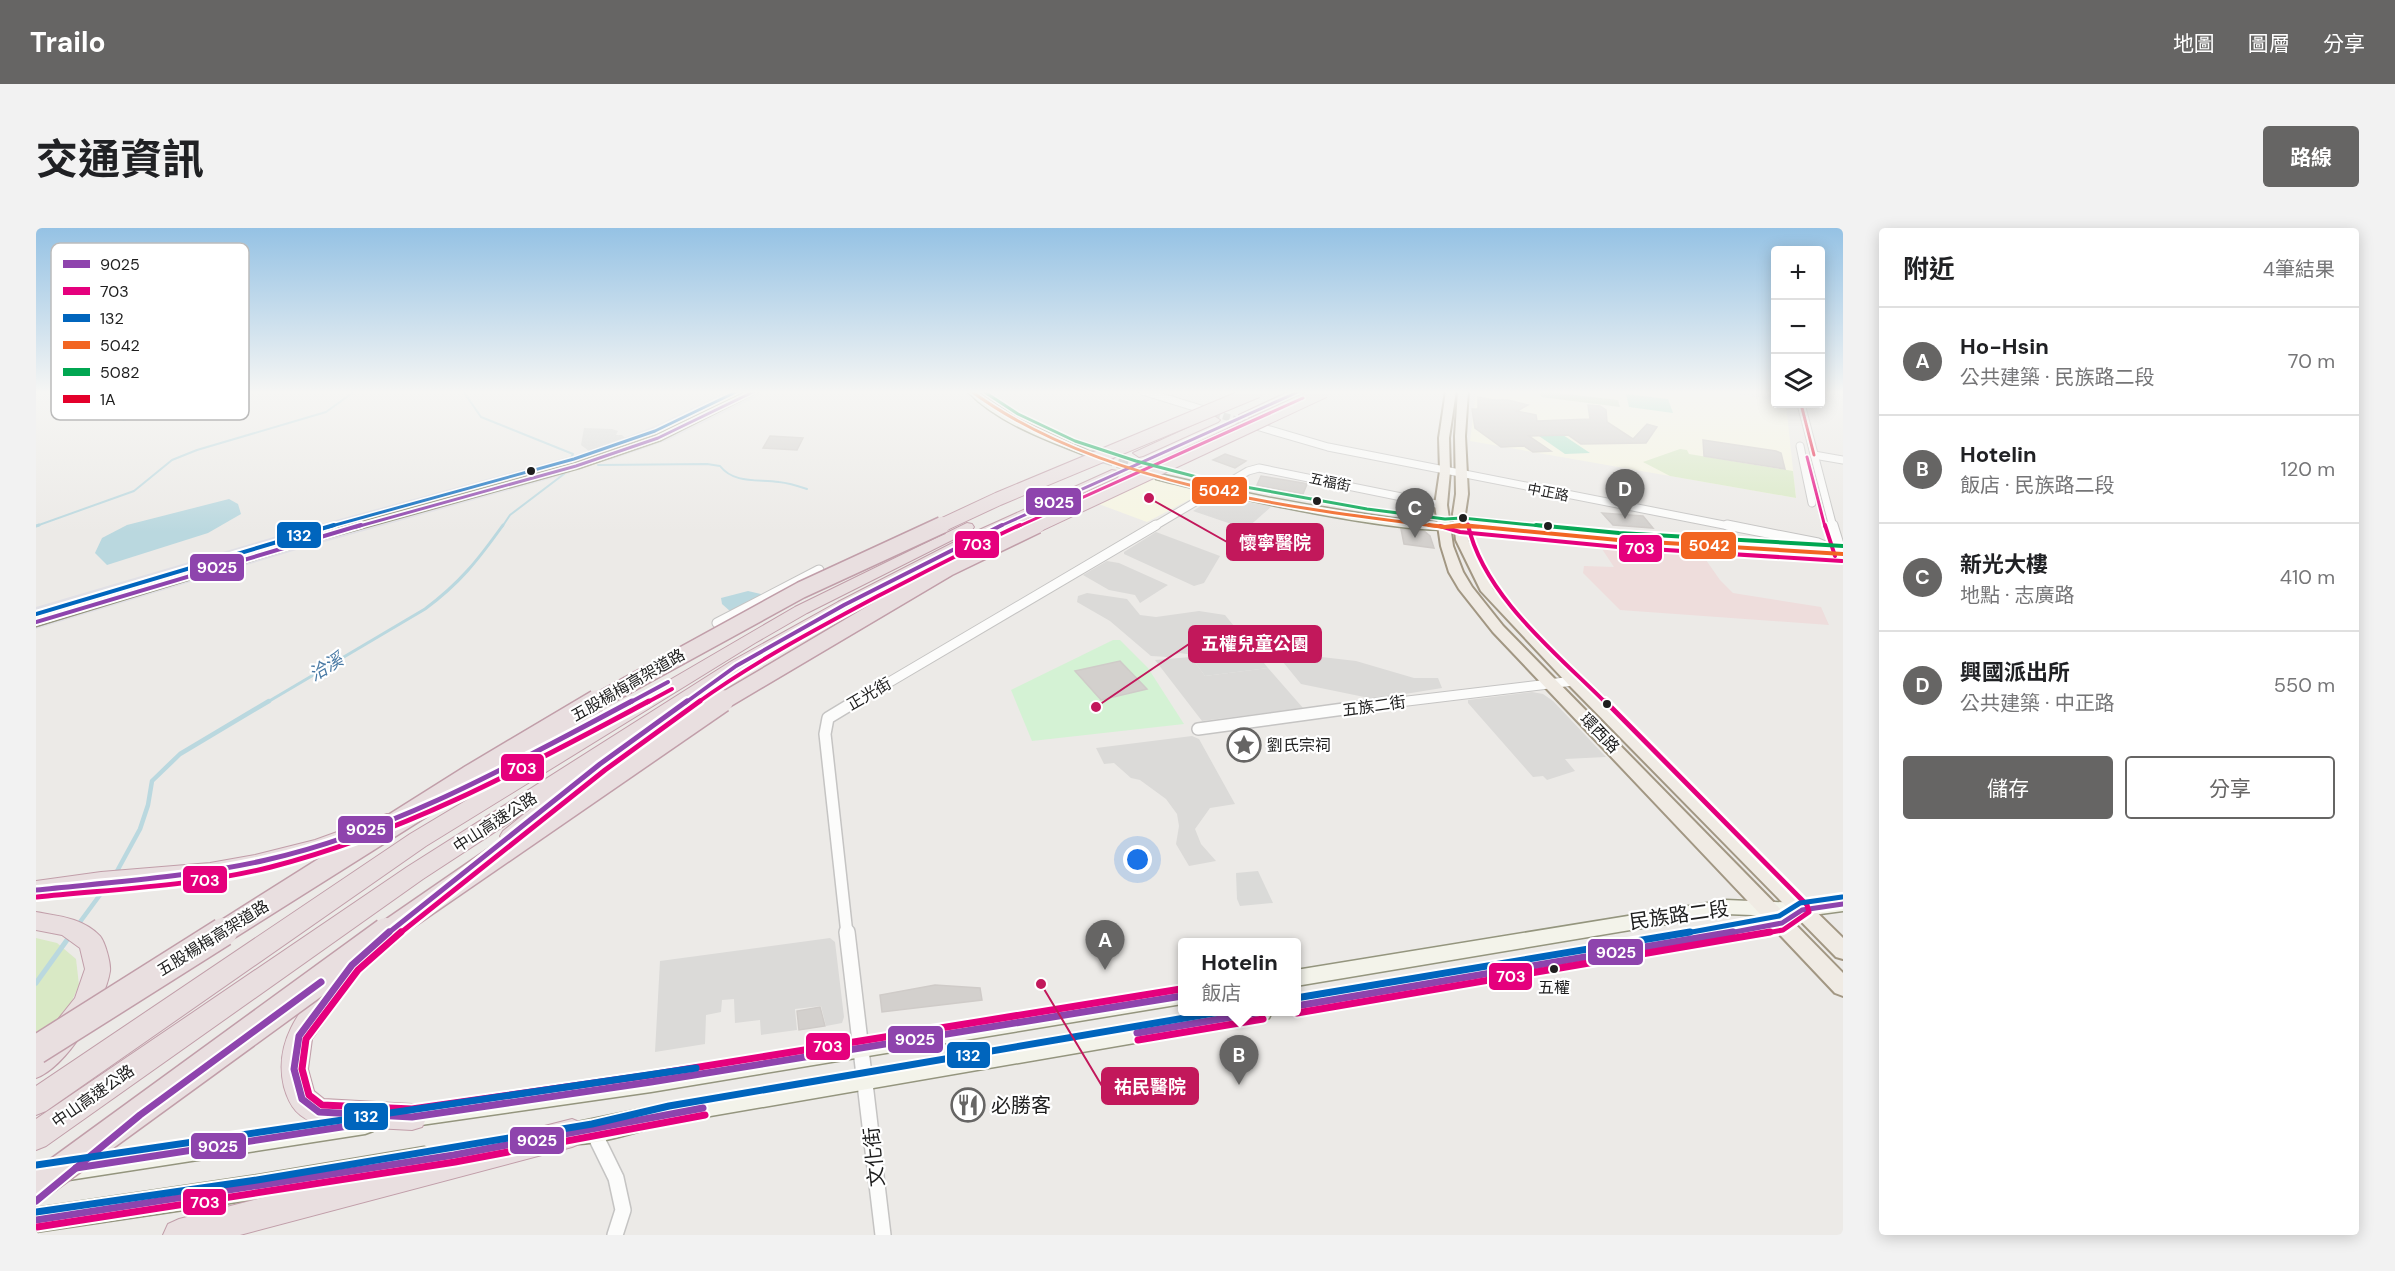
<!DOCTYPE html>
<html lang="zh-TW">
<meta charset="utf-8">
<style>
body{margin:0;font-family:"DM Sans","Noto Sans TC",sans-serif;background:#f2f2f2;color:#202124}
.controls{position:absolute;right:18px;top:18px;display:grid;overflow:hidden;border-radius:6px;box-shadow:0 3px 15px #0003}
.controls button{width:54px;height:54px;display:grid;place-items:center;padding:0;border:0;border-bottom:2px solid #e0e0e0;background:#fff;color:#202124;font:30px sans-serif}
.you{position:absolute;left:1102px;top:632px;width:21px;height:21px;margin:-15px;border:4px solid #fff;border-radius:50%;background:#1a73e8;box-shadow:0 0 0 9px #1a73e833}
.badge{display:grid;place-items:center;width:39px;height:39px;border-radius:50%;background:#666564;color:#fff;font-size:20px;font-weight:700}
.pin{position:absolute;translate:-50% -50px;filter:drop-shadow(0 2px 3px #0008)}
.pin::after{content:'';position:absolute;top:32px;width:21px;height:18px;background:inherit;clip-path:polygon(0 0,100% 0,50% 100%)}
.popup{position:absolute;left:1142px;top:710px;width:123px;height:78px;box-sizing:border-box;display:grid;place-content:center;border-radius:6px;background:#fff;filter:drop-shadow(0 2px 4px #0005);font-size:20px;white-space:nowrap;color:#757577}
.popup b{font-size:22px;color:#202124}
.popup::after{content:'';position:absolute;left:50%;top:100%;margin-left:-12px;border:12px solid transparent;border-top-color:#fff}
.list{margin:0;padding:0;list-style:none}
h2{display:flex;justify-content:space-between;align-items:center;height:78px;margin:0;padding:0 24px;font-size:26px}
h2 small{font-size:20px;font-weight:400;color:#757577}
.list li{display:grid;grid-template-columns:39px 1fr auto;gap:18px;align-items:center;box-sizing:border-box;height:108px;padding:0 24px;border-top:2px solid #e0e0e0}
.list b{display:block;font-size:22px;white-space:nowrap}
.list p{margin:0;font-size:20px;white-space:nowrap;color:#757577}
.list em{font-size:20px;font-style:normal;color:#757577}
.actions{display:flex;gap:12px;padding:18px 24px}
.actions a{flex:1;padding:14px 0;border:2px solid #666564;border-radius:6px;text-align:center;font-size:21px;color:#666564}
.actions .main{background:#666564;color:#fff}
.icon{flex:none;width:33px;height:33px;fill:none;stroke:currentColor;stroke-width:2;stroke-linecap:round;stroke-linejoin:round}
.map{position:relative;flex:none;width:1807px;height:1007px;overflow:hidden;border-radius:6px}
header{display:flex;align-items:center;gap:36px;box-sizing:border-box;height:84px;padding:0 30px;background:#666564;color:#fff}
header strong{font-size:28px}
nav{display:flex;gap:33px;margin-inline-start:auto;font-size:21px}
.intro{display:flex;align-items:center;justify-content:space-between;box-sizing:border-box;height:144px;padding:0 36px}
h1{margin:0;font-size:42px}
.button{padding:15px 27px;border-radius:6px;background:#666564;color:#fff;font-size:21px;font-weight:700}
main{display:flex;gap:36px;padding:0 36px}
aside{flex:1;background:#fff;border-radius:6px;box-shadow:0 3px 15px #0003}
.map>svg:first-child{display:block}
.residential{fill:#dbdad8}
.commercial{fill:#eedddc}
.education{fill:#f6f5e2}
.religious{fill:#dadad8}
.grass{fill:#d9e9c5}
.forest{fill:#c8dabc}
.park{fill:#d4f2d4}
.pitch{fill:#b2e3cd}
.plaza{fill:#e1e0e5}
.water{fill:#bad8df}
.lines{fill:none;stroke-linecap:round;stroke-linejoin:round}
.stream-far3{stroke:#bad8df;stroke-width:2}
.stream-far2{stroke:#bad8df;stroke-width:3}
.stream-far1{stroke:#bad8df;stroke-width:4.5}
.stream{stroke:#bad8df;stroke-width:5}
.building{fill:#d3d0cd;stroke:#cfcbc8;stroke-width:1.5}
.street-tunnel{stroke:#c3c1bf;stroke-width:7;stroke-dasharray:7 3;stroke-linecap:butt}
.secondary-tunnel{stroke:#c3c1bf;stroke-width:10;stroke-dasharray:10 4.5;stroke-linecap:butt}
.street-far3-casing{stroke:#c5c4c3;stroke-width:9}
.street-far2-casing{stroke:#c5c4c3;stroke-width:11}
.street-far1-casing{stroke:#c5c4c3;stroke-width:14}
.street-casing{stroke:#c5c4c3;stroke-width:18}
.secondary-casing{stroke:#94957e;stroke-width:3}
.primary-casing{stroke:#a29783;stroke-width:4}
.highway-casing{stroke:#c19ea9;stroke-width:2}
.street-far3{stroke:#fcfcfb;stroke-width:7}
.street-far2{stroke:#fcfcfb;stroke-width:9}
.street-far1{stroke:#fcfcfb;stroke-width:11}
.street{stroke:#fcfcfb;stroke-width:15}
.secondary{fill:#f3f3ea;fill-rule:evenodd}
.primary{fill:#f0ebe4;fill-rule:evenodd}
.highway{fill:#e9dfe0;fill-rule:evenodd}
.highway-bridge-far3-casing{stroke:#c19ea9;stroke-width:15;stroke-linecap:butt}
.highway-bridge-far2-casing{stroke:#c19ea9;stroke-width:19;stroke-linecap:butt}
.highway-bridge-far1-casing{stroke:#c19ea9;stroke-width:25;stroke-linecap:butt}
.highway-bridge-casing{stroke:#c19ea9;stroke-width:31;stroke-linecap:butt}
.highway-bridge-far3{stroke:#e9dfe0;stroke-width:13}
.highway-bridge-far2{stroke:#e9dfe0;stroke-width:16}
.highway-bridge-far1{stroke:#e9dfe0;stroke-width:22}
.highway-bridge{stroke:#e9dfe0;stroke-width:28}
.bus-1-far3-casing{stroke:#fff;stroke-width:6}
.bus-1-far2-casing{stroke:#fff;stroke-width:8}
.bus-1-far1-casing{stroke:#fff;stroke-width:10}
.bus-1-casing{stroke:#fff;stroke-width:11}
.bus-2-far3-casing{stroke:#fff;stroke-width:6}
.bus-2-far2-casing{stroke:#fff;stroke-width:8}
.bus-2-far1-casing{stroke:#fff;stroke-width:10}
.bus-2-casing{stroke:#fff;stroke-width:11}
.bus-3-far3-casing{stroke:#fff;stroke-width:6}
.bus-3-far2-casing{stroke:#fff;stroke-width:8}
.bus-3-far1-casing{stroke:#fff;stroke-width:10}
.bus-3-casing{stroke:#fff;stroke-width:11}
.bus-4-far1-casing{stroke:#fff;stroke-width:6}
.bus-4-casing{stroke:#fff;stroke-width:8}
.bus-5-far1-casing{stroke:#fff;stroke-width:6}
.bus-5-casing{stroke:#fff;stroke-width:8}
.bus-6-casing{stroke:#fff;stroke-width:6}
.bus-1-far3{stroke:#8e44ad;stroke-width:3}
.bus-1-far2{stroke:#8e44ad;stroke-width:4}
.bus-1-far1{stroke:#8e44ad;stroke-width:5}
.bus-1{stroke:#8e44ad;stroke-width:7}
.bus-2-far3{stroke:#e5007d;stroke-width:3}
.bus-2-far2{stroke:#e5007d;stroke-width:4}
.bus-2-far1{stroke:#e5007d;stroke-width:5}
.bus-2{stroke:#e5007d;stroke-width:7}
.bus-3-far3{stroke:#0065bd;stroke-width:3}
.bus-3-far2{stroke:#0065bd;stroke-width:4}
.bus-3-far1{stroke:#0065bd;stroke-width:5}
.bus-3{stroke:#0065bd;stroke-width:7}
.bus-4-far1{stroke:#f26522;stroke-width:3}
.bus-4{stroke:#f26522;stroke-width:4}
.bus-5-far1{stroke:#00a651;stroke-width:3}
.bus-5{stroke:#00a651;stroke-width:4}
.bus-6{stroke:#e4002b;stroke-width:3}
.bus-dot{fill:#1e1e1e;stroke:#fff;stroke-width:2}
.labels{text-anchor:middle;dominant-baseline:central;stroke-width:4.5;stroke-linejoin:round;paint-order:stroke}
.far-street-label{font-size:14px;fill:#1e1e1e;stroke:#fff}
.street-label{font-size:16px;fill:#1e1e1e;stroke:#fff}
.poi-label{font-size:16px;fill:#1e1e1e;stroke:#fff;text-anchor:start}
.near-bus-label{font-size:16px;fill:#1e1e1e;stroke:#fff}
.water-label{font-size:18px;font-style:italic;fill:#4879a4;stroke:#fff}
.near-street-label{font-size:20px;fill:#1e1e1e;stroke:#fff}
.near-poi-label{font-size:20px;fill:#1e1e1e;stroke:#fff;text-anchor:start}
.key{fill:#fff;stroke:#bcbcbc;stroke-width:1.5}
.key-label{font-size:16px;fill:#1e1e1e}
.leader{fill:none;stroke:#c2185b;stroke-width:2}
.callout-dot{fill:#c2185b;stroke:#fff;stroke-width:2}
.callout{fill:#c2185b;stroke:#c2185b;stroke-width:2}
.callout-label{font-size:18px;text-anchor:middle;font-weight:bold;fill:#fff}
.line-badge{stroke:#fff;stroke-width:2}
.badge-label{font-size:16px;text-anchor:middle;font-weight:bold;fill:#fff}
</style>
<header>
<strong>Trailo</strong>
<nav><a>地圖</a><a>圖層</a><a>分享</a></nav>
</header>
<div class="intro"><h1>交通資訊</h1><a class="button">路線</a></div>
<main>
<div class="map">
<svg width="1807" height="1007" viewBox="0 0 1807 1007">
<rect width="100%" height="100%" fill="#eceae7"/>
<g class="residential">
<path d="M1181 267 1202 273 1236 278 1210 301 1157 283Z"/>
<path d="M1120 304 1184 328 1168 355 1158 358 1088 326V324Z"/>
<path d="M1071 333 1083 335 1132 357 1104 375 1099 367 1073 362 1047 347Z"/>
<path d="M1051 365 1091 371 1104 387 1120 389 1163 383 1189 387 1219 424 1164 428 1144 425 1132 429 1115 428 1074 393 1041 374 1042 368Z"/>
<path d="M1260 419 1277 428 1320 433 1378 450H1402L1406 460 1338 471 1265 456 1238 423Z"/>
<path d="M1155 429 1169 448 1232 440 1267 480 1166 493 1119 432Z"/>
<path d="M1496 464 1507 466 1517 473 1570 529 1529 531 1539 543 1511 552 1507 548 1497 549 1432 475V472Z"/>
<path d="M1156 508 1163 511 1199 576 1174 580 1159 601 1165 616 1180 633 1153 638 1140 616 1143 598 1141 586 1130 571 1104 552 1095 550 1078 535 1068 536 1060 520Z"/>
<path d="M794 710 799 714 808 789 806 795 790 798 785 778 759 781 761 802 725 807 724 792 699 795 698 771 686 772 685 784 670 787 669 816 619 824 624 733Z"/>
</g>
<path class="commercial" d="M1562 315 1663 322 1684 352 1697 365 1785 379 1793 397 1584 382 1547 345 1548 338 1578 339Z"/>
<g class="education">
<path d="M1440 163H1681L1739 172 1740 176H1750L1760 270 1434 213Z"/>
<path d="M1113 250 1166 265 1111 294 1060 275Z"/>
</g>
<g class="religious">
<path d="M548 200 576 201 582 203 580 207H586L590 211 553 223 545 217Z"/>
<path d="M1219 424 1232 440 1169 448 1155 429Z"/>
<path d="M1222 643 1237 675 1204 678 1201 671 1200 645Z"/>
</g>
<g class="grass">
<path d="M1644 221 1651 222 1653 226 1757 243 1760 270 1634 248 1607 234Z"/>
<path d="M0 710 21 715 40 731 43 757 29 789 0 824Z"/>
</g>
<g class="forest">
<path d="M92 163H154L103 183 83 187 71 172Z"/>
<path d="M1504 163 1582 172 1584 179 1505 169Z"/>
</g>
<path class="park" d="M1077 412H1084L1112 440 1148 496 996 513 975 462Z"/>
<g class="pitch">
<path d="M1590 166 1632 171 1637 185 1593 179Z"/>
<path d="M1527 207 1554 225 1529 226 1503 208Z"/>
</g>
<g class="plaza">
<path d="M692 163H700L609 206 564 222 553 223 619 198Z"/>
<path d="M727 163H733L630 213 572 233 577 229 652 200Z"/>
<path d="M543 226 537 231 242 311 0 383V379L241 308Z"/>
<path d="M532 243 535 245 267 320 0 401V398L265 317Z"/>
</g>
<g class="water">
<path d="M193 271 202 276 205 286 172 305 71 337 59 325 66 310 91 297Z"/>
<path d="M712 363 729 367 695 384 686 376 685 370Z"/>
</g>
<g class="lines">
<g class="stream-far3">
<path d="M427 163 445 189 537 226 534 232"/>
<path d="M87 192 168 163"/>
<path d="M562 237 671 236 684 238C698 256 722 251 743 254 752 255 762 258 771 261"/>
<path d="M0 298 98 263 136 232 161 222 290 184 319 163"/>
<path d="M466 299 474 287 528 246"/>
</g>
<g class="stream-far2">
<path d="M0 298 3 297"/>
<path d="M230 475 389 381C424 355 442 332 467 297"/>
</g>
<g class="stream-far1">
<path d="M80 645 104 601 112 577 116 553 144 526 233 473"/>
<path d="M44 694 69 660"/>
</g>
<path class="stream" d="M0 755 31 712"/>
</g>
<g class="building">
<path d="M1442 169 1457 172H1472L1492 177 1481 183 1500 187 1501 193 1554 191 1552 177 1564 178 1570 182 1571 194 1597 211 1611 196 1621 199 1610 215 1545 216 1532 207 1493 208 1515 223 1497 224 1488 218 1465 219 1439 200 1436 181H1442Z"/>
<path d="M734 208 767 210 761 222 727 220Z"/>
<path d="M1667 212 1740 223 1745 225 1749 241 1668 228Z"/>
<path d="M1189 226 1210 233 1199 240 1177 232Z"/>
<path d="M1225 248 1267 255 1271 256 1267 266 1221 257Z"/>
<path d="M1566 285 1607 288 1617 300 1577 297Z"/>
<path d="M1365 301 1388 303 1394 308 1398 320 1368 316Z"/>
<path d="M1084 433 1111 461 1065 472 1039 443Z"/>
<path d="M899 757 944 760 946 772 846 784 844 767Z"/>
<path d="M784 779 789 798 763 802 761 783Z"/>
</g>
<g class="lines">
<path class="street-tunnel" d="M1168 182 1217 197"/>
<path class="secondary-tunnel" d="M1054 226 1122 248"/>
<g class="street-far3-casing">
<g id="street-far3">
<path d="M1106 163 1165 181"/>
<path d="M1765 176 1797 299"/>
<path d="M1217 197 1292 219 1698 299"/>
<path d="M1764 218 1776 275"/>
<path d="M1778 227 1807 232"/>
<path d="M1425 297 1442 299"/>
<path d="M1117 299 1212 243 1223 240 1405 277"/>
</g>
</g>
<g class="street-far2-casing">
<g id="street-far2">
<path d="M1426 297 1582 312 1799 325"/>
<path d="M1691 297 1782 315 1807 326"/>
<path d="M1797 297 1806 326"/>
<path d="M681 395 783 342"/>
<path d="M818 475 1120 297"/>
<path d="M1355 475 1537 453"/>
</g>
</g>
<g class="street-far1-casing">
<g id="street-far1">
<path d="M1162 501 1366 473"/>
<path d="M811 706 789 506 792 490 820 473"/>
</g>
</g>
<g class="street-casing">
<g id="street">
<path d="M811 704 847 1007"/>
<path d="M557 903 580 950 587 982 579 1007"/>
</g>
</g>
<g class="secondary-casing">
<g id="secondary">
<path d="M712 163H723L625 212 543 240 282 312 0 398V390L274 308 537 236 619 208Z"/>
<path d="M931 163H940L980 190 1059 226 1051 228C1010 212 962 195 931 163Z"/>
<path d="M1124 246C1203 265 1283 280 1363 291 1375 293 1427 294 1431 297 1405 318 1163 262 1120 251L1119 249Z"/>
<path d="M1807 669V683L1762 689 1760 695 1746 702 1260 786 1253 784H1260V770L1742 688 1690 686 1260 758V742L1690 672 1766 675Z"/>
<path d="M1146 760V776L615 864 371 899 363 896 360 889 363 882 371 879 615 844Z"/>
<path d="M1178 784H1236L1233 790 1226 793 634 895C606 902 547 923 522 914L519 906 522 898 634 875Z"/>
<path d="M329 886 337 889 340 896 337 903 329 906 33 952 25 949 21 941 25 933 33 930Z"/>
<path d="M388 919 396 922 400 930 396 938 388 941 222 971 0 1004V980L222 947Z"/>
</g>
</g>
<g class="primary-casing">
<g id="primary">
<path d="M1410 163H1420L1413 210 1414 243 1411 277 1417 318 1427 344 1436 359 1467 398 1807 745V768L1799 765 1457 404 1423 361 1413 344 1405 318 1399 277 1404 243 1403 210Z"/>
<path d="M1422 163H1432L1429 208 1432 266 1429 286 1432 312 1457 361 1542 450 1807 710V731L1800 729 1532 456 1445 363 1420 312 1417 286 1420 266 1419 208Z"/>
</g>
</g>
<g class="highway-casing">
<g id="highway">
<path d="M1254 163H1269L1213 189H1205L1203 187Z"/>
<path d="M1178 188 1184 192 1182 194 1107 228 1103 229 1097 225Z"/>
<path d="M1076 242 1081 243 1083 246 1081 249C954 308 828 369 708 441 655 473 603 509 552 543L558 549 555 554 483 613 475 616 467 613 464 608 467 603 497 579 387 651 10 918 0 922V891L371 639 694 434 802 374 932 307Z"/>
<path d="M931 295 936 296 938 299 936 302 771 385 719 415 390 618 10 883 0 887V858L374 606 486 539 442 561 435 559 432 554 435 549 520 506H534L536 509 759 379Z"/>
<path d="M351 586 359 588 362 593 359 598C306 620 252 639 196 648 131 659 65 658 0 671V653L65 644 174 635 219 627 279 612Z"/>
<path d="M0 684C22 688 47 690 64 708 69 714 75 735 74 743 69 775 31 839 0 850V819L39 770 49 741 44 720 26 707 0 702Z"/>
<path d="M315 728 324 731 328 738 276 811 272 841 278 863 288 871 376 876 386 879 391 889 386 899 376 902 283 897C262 889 254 880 248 859 235 805 276 770 306 731Z"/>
<path d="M536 891 546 895 551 905 546 915 536 919 204 1007H127L132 996 143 991Z"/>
</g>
</g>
<use href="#street-far3" class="street-far3"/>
<use href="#street-far2" class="street-far2"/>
<use href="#street-far1" class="street-far1"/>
<use href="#street" class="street"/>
<use href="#secondary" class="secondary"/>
<use href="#primary" class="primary"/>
<use href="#highway" class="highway"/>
<g class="highway-bridge-far3-casing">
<g id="highway-bridge-far3">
<path d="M902 299 962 271 1221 163"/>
<path d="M998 299 1288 163"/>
</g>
</g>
<g class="highway-bridge-far2-casing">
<g id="highway-bridge-far2">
<path d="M559 475 765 362 906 297"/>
<path d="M684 475 912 340 1001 297"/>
</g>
</g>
<g class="highway-bridge-far1-casing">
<g id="highway-bridge-far1">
<path d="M184 706 433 549 561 473"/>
<path d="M348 706 686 473"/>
</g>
</g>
<g class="highway-bridge-casing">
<g id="highway-bridge">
<path d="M0 822 187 704"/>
<path d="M0 959 350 704"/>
</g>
</g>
<use href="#highway-bridge-far3" class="highway-bridge-far3"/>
<use href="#highway-bridge-far2" class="highway-bridge-far2"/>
<use href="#highway-bridge-far1" class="highway-bridge-far1"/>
<use href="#highway-bridge" class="highway-bridge"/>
<g class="bus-1-far3-casing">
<g id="bus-1-far3">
<path d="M320 299 540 238 622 210 719 163"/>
<path d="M962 299 1264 163"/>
</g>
</g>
<g class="bus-1-far2-casing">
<g id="bus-1-far2">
<path d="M0 394 325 297"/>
<path d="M593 475 632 454"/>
<path d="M649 475 700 438 808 377 966 297"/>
</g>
</g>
<g class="bus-1-far1-casing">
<g id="bus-1-far1">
<path d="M0 662C77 654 155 649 230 632 357 604 481 534 596 473"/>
<path d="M351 706 564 536 651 473"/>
<path d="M1688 706 1746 695 1766 682 1807 676"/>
</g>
</g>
<g class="bus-1-casing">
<g id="bus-1">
<path d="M353 704 316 737 263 808 258 841 266 871 283 884 376 889 615 854 1146 768"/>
<path d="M1260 778 1697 704"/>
<path d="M1101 805 1226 784"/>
<path d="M40 940 325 896"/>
<path d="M0 973 104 887 285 754"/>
<path d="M0 992 418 927 667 880"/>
</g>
</g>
<g class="bus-2-far3-casing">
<g id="bus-2-far3">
<path d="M1771 229 1789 299"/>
<path d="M1432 296 1433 299"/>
<path d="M981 299 1267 170"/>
</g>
</g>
<g class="bus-2-far2-casing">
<g id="bus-2-far2">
<path d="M1432 297C1448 368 1520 425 1570 475"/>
<path d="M1789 297 1799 328"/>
<path d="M1404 298 1424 304 1582 319 1806 333"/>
<path d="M610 475 636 461"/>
<path d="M661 475C718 434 780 401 842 368 889 344 936 319 984 297"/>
</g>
</g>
<g class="bus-2-far1-casing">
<g id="bus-2-far1">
<path d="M1569 473 1771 677 1773 684 1747 702 1725 706"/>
<path d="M1 669C79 661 159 658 235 639 369 605 491 538 613 473"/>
<path d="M363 706 569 542 664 473"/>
</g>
</g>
<g class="bus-2-casing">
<g id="bus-2">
<path d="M365 704 322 742 270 811 266 841 273 867 286 877 376 881 614 847 1145 761"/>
<path d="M1261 785 1734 704"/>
<path d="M1102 812 1227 791"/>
<path d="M1 999 419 934 669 887"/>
</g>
</g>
<g class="bus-3-far3-casing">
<path id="bus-3-far3" d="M292 299 538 231 619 203 702 163"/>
</g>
<g class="bus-3-far2-casing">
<path id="bus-3-far2" d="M0 386 298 297"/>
</g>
<g class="bus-3-far1-casing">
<path id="bus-3-far1" d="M1645 706 1743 688 1764 675 1806 669"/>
</g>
<g class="bus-3-casing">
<g id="bus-3">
<path d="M1260 770 1654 704"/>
<path d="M0 937 660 840"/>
<path d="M0 984 221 952 556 896 633 878 1184 784"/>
</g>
</g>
<g class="bus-4-far1-casing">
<g id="bus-4-far1">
<path d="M935 163C1061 256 1253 280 1406 299"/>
<path d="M1412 299H1442"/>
</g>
</g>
<g class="bus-4-casing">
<g id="bus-4">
<path d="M1393 297 1409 299 1424 297"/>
<path d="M1426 297 1582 312 1807 326"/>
</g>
</g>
<g class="bus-5-far1-casing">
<path id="bus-5-far1" d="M947 163 982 186 1039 213 1100 233 1176 253 1331 281 1409 291 1426 290 1516 299"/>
</g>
<g class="bus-5-casing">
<path id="bus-5" d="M1500 297 1583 305 1807 318"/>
</g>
<g class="bus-6-casing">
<path id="bus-6" d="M1765 176 1778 227"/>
</g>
<use href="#bus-1-far3" class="bus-1-far3"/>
<use href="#bus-1-far2" class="bus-1-far2"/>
<use href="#bus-1-far1" class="bus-1-far1"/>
<use href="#bus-1" class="bus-1"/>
<use href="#bus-2-far3" class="bus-2-far3"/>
<use href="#bus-2-far2" class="bus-2-far2"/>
<use href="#bus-2-far1" class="bus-2-far1"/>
<use href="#bus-2" class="bus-2"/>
<use href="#bus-3-far3" class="bus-3-far3"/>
<use href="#bus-3-far2" class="bus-3-far2"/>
<use href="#bus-3-far1" class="bus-3-far1"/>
<use href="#bus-3" class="bus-3"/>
<use href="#bus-4-far1" class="bus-4-far1"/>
<use href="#bus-4" class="bus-4"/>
<use href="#bus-5-far1" class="bus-5-far1"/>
<use href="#bus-5" class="bus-5"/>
<use href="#bus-6" class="bus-6"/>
</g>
<linearGradient id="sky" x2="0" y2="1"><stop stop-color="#95c2e4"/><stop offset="0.54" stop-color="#f6f6f4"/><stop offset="1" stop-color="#f6f6f4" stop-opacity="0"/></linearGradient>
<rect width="1807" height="304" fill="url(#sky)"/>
<defs>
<g id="sight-ring" transform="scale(1.725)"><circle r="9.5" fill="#fff" stroke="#666564" stroke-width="1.5"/><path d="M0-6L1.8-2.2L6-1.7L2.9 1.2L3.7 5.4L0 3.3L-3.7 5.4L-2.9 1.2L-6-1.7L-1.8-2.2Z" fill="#666564"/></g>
<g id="restaurant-ring" transform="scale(1.725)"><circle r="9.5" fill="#fff" stroke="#666564" stroke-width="1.5"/><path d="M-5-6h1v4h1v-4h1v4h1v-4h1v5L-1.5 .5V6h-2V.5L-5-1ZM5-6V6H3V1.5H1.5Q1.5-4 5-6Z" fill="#666564"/></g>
</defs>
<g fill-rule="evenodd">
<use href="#sight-ring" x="1208" y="517"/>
<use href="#restaurant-ring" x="932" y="877"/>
</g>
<g class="bus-dot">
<circle cx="495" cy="243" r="5"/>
<circle cx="1281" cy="273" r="5"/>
<circle cx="1427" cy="290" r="5"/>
<circle cx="1512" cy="298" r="5"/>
<circle cx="1571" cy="476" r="5"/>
<circle cx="1518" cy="741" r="5"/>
</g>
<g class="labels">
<g class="far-street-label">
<text transform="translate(1294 254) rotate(12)">五福街</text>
<text transform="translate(1512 264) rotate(11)">中正路</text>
</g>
<g class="street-label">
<text transform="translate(592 457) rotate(-30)">五股楊梅高架道路</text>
<text transform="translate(833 466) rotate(-30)">正光街</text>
<text transform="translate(1338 478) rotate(-8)">五族二街</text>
<text transform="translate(1564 505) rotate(46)">環西路</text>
<text transform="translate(459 594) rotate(-33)">中山高速公路</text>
<text transform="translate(177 710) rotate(-32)">五股楊梅高架道路</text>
<text transform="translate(57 868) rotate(-35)">中山高速公路</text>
</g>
<g class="poi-label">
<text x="1231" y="517">劉氏宗祠</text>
</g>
<g class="near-bus-label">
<text x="1518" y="759">五權</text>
</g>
<g class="water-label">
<text transform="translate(290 439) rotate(-31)">洽溪</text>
</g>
<g class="near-street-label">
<text transform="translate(1643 687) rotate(-8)">民族路二段</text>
<text transform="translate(838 929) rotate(-96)">文化街</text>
</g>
<g class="near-poi-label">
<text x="955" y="877">必勝客</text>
</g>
</g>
<rect x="15" y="15" width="198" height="177" rx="9" class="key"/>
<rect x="27" y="32" width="27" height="8" fill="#8e44ad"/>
<rect x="27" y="59" width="27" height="8" fill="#e5007d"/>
<rect x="27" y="86" width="27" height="8" fill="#0065bd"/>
<rect x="27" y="113" width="27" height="8" fill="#f26522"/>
<rect x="27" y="140" width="27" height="8" fill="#00a651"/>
<rect x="27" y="167" width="27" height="8" fill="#e4002b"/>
<g class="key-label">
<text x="64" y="42">9025</text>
<text x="64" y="69">703</text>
<text x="64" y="96">132</text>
<text x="64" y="123">5042</text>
<text x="64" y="150">5082</text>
<text x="64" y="177">1A</text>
</g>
<path class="leader" d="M1113 270L1191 314M1060 479L1153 416M1005 756L1066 858"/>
<g class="callout-dot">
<circle cx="1113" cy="270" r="6"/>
<circle cx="1060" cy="479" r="6"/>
<circle cx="1005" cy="756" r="6"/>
</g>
<g class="callout">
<rect x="1191" y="296" width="96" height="36" rx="6"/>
<rect x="1153" y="398" width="132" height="36" rx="6"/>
<rect x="1066" y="840" width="96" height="36" rx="6"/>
</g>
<g class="callout-label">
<text x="1239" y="321">懷寧醫院</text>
<text x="1219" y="422">五權兒童公園</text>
<text x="1114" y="865">祐民醫院</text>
</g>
<g class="line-badge">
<rect x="1155" y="248" width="57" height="29" rx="6" fill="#f26522"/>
<rect x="989" y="259" width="57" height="29" rx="6" fill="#8e44ad"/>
<rect x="240" y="293" width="46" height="28" rx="6" fill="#0065bd"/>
<rect x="918" y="302" width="46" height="29" rx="6" fill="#e5007d"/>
<rect x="1644" y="303" width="57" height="29" rx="6" fill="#f26522"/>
<rect x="1582" y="306" width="45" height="29" rx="6" fill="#e5007d"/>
<rect x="153" y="325" width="56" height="29" rx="6" fill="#8e44ad"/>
<rect x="464" y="525" width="45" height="29" rx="6" fill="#e5007d"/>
<rect x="301" y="587" width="57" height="29" rx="6" fill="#8e44ad"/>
<rect x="146" y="637" width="46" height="29" rx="6" fill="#e5007d"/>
<rect x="1551" y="710" width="57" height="28" rx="6" fill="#8e44ad"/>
<rect x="1452" y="734" width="45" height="29" rx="6" fill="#e5007d"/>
<rect x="851" y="797" width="57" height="29" rx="6" fill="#8e44ad"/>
<rect x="769" y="804" width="46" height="29" rx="6" fill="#e5007d"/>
<rect x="910" y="813" width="45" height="28" rx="6" fill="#0065bd"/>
<rect x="307" y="874" width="46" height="29" rx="6" fill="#0065bd"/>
<rect x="473" y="898" width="56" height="29" rx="6" fill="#8e44ad"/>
<rect x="154" y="904" width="57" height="28" rx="6" fill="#8e44ad"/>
<rect x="146" y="960" width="45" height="28" rx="6" fill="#e5007d"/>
</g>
<g class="badge-label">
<text x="1183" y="268">5042</text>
<text x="1018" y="280">9025</text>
<text x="263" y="313">132</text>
<text x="941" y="322">703</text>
<text x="1673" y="323">5042</text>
<text x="1604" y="326">703</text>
<text x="181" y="345">9025</text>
<text x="486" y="546">703</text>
<text x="330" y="607">9025</text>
<text x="169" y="658">703</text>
<text x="1580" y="730">9025</text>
<text x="1475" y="754">703</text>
<text x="879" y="817">9025</text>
<text x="792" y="824">703</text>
<text x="932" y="833">132</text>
<text x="330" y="894">132</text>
<text x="501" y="918">9025</text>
<text x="182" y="924">9025</text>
<text x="169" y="980">703</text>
</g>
</svg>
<div class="controls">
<button>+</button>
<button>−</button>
<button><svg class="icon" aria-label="layers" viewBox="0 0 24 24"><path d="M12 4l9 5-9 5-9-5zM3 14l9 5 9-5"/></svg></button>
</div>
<div class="you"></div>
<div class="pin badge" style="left:1069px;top:742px">A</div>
<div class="pin badge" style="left:1203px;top:857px">B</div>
<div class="popup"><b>Hotelin</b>飯店</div>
<div class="pin badge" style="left:1379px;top:310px">C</div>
<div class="pin badge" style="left:1589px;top:291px">D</div>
</div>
<aside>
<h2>附近<small>4筆結果</small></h2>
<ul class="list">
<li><span class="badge">A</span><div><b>Ho-Hsin</b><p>公共建築 · 民族路二段</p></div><em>70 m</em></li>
<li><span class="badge">B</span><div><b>Hotelin</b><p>飯店 · 民族路二段</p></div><em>120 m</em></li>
<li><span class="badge">C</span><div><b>新光大樓</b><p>地點 · 志廣路</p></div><em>410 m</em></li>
<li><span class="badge">D</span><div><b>興國派出所</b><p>公共建築 · 中正路</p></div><em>550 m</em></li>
</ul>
<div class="actions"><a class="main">儲存</a><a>分享</a></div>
</aside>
</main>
